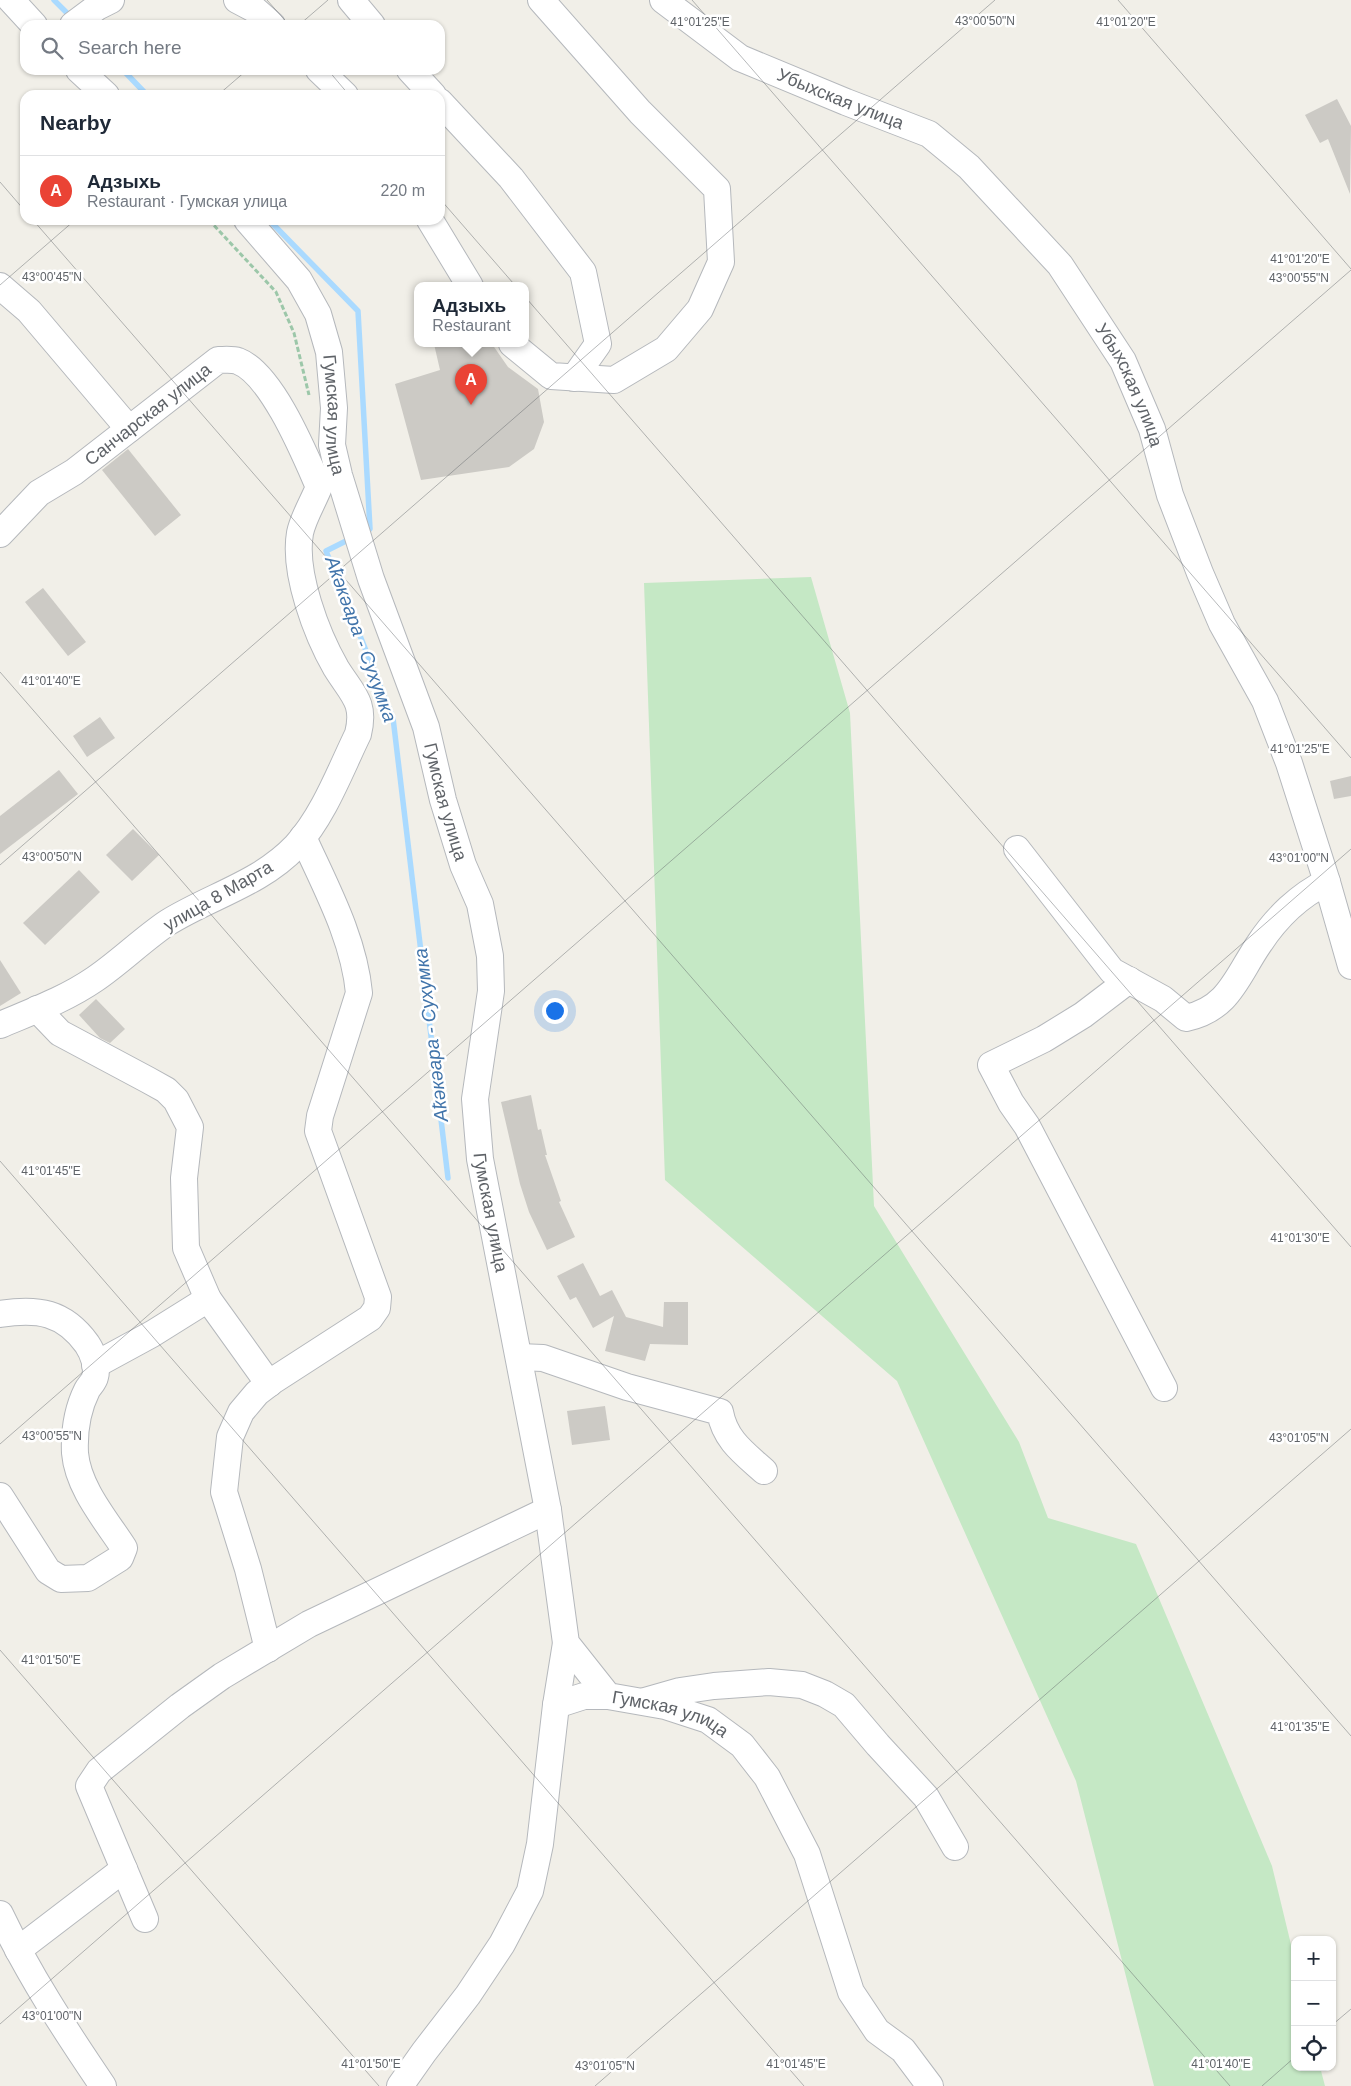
<!DOCTYPE html>
<meta charset="utf-8">
<style>
body{margin:0;font-family:Arial,sans-serif;background:#f6f6f7;color:#1f2937}
.controls{position:absolute;right:15px;bottom:15px;display:grid;overflow:hidden;border-radius:10px;box-shadow:0 1px 4px #0004}
.controls button{width:45px;height:45px;display:grid;place-items:center;padding:0;border:0;border-bottom:1px solid #e0e1e3;background:#fff;color:#1f2937;font:25px sans-serif}
.you{position:absolute;left:554px;top:1010px;width:18px;height:18px;margin:-12px;border:4px solid #fff;border-radius:50%;background:#1a73e8;box-shadow:0 0 0 8px #1a73e833}
.badge{display:grid;place-items:center;width:32px;height:32px;border-radius:50%;background:#ea4335;color:#fff;font-size:16px;font-weight:700}
.pin{position:absolute;translate:-50% -41px;filter:drop-shadow(0 1px 2px #0008)}
.pin::after{content:'';position:absolute;top:26px;width:18px;height:15px;background:inherit;clip-path:polygon(0 0,100% 0,50% 100%)}
.popup{position:absolute;left:414px;top:282px;width:115px;height:65px;box-sizing:border-box;display:grid;place-content:center;border-radius:10px;background:#fff;filter:drop-shadow(0 1px 4px #0005);font-size:16px;white-space:nowrap;color:#747a83}
.popup b{font-size:19px;color:#1f2937}
.popup::after{content:'';position:absolute;left:50%;top:100%;margin-left:-10px;border:10px solid transparent;border-top-color:#fff}
.list{margin:0;padding:0;list-style:none}
h2{display:flex;justify-content:space-between;align-items:center;height:65px;margin:0;padding:0 20px;font-size:21px}
h2 small{font-size:16px;font-weight:400;color:#747a83}
.list li{display:grid;grid-template-columns:32px 1fr auto;gap:15px;align-items:center;box-sizing:border-box;height:70px;padding:0 20px;border-top:1px solid #e0e1e3}
.list b{display:block;font-size:19px;white-space:nowrap}
.list p{margin:0;font-size:16px;white-space:nowrap;color:#747a83}
.list em{font-size:16px;font-style:normal;color:#747a83}
.icon{flex:none;width:28px;height:28px;fill:none;stroke:currentColor;stroke-width:2;stroke-linecap:round;stroke-linejoin:round}
.map{position:relative;flex:none;width:1351px;height:2086px;overflow:hidden}
.search{position:absolute;background:#fff;box-shadow:0 1px 4px #0004;left:20px;top:20px;width:425px;height:55px;display:flex;align-items:center;gap:12px;box-sizing:border-box;padding:0 18px;border-radius:15px;color:#747a83;font-size:19px}
.panel{position:absolute;background:#fff;box-shadow:0 1px 4px #0004;left:20px;top:90px;width:425px;height:135px;border-radius:15px}
.map>svg:first-child{display:block}
.green{fill:#c5e8c5}
.lines{fill:none;stroke-linecap:round;stroke-linejoin:round}
.stream{stroke:#aadaff;stroke-width:5.5}
.building{fill:#cccac5}
.minor-casing{stroke:#b5b8bc;stroke-width:28}
.path{stroke:#9cc7a9;stroke-width:3;stroke-dasharray:5 2.5;stroke-linecap:butt}
.minor{stroke:#fff;stroke-width:26}
.ticks{fill:none;stroke:#5f6368;stroke-width:1;stroke-opacity:0.45}
.labels{text-anchor:middle;dominant-baseline:central;stroke-width:5;stroke-linejoin:round;paint-order:stroke}
.street-label{font-size:18px;fill:#5f6368;stroke:#fff}
.water-label{font-size:19px;font-style:italic;fill:#4174aa;stroke:#fff}
.ticks-label{font-size:12px;text-anchor:middle;fill:#5f6368;stroke:#fff;stroke-width:5;stroke-linejoin:round;paint-order:stroke}
</style>
<div class="map">
<svg width="1351" height="2086" viewBox="0 0 1351 2086">
<rect width="100%" height="100%" fill="#f1efe8"/>
<path class="green" d="M811 577 850 713 874 1206 1019 1442 1048 1518 1136 1544 1272 1866 1295 1961V2067H1320L1325 2086H1154L1076 1781 897 1381 665 1180 644 583Z"/>
<g class="lines">
<g class="stream">
<path d="M54 0 72 18"/>
<path d="M123 70 147 95"/>
<path d="M269 220 358 311 370 529 363 533"/>
<path d="M352 538 326 551 393 718 448 1178"/>
</g>
</g>
<g class="building">
<path d="M1337 99 1351 126 1350 194 1328 139 1320 143 1305 115Z"/>
<path d="M434 344H492L508 367 538 389 544 422 534 449 509 467 421 480 395 384 440 370Z"/>
<path d="M128 449 181 515 155 536 102 470Z"/>
<path d="M43 588 86 642 68 656 25 602Z"/>
<path d="M100 717 115 738 87 757 73 736Z"/>
<path d="M59 770 78 794 0 854V816Z"/>
<path d="M1351 776V796L1334 799 1330 781Z"/>
<path d="M133 829 159 855 132 881 106 855Z"/>
<path d="M79 870 100 892 45 945 23 923Z"/>
<path d="M0 960 21 993 0 1006Z"/>
<path d="M96 999 125 1029 110 1043 100 1038 79 1015Z"/>
<path d="M531 1095 538 1130 541 1129 547 1155H545L561 1201 559 1202 575 1237 547 1250 529 1212 520 1184 501 1102Z"/>
<path d="M583 1263 600 1296 612 1290 626 1317 663 1327 664 1302H688V1345L650 1344 645 1361 605 1351 614 1316 593 1328 576 1297 570 1300 557 1276Z"/>
<path d="M605 1406 610 1440 572 1445 567 1411Z"/>
</g>
<g class="lines">
<g class="minor-casing">
<g id="minor">
<path d="M11 0 34 25"/>
<path d="M237 0 254 9 272 25"/>
<path d="M351 0 372 25"/>
<path id="s1" d="M663 0 740 58 846 102 929 134 969 167 1060 265 1123 361 1152 429 1170 495 1200 573 1222 624 1265 701 1289 763 1327 882 1351 966"/>
<path d="M73 25 97 7 111 0"/>
<path d="M79 70 106 95"/>
<path d="M319 70 345 95"/>
<path d="M410 70 433 95"/>
<path d="M440 102 511 178 583 272 598 344 574 378"/>
<path id="s2" d="M247 220 299 280 318 314 329 352 334 408 332 445 339 475 371 579 426 727 443 800 463 865 480 904 490 956 491 991 475 1099 480 1159 548 1510 566 1643 608 1696 665 1706 708 1720 742 1745 767 1777 807 1854 851 1992 877 2031 903 2050 930 2086"/>
<path d="M430 220 470 286"/>
<path d="M0 286 29 311 129 429"/>
<path d="M512 344 551 376 614 380 666 349 700 309 721 262 717 189 640 112 541 0"/>
<path id="s3" d="M0 534 39 493 74 472 218 360C224 360 232 359 238 361 272 374 305 455 319 487 313 502 303 518 300 533 293 573 317 635 336 668 352 694 366 702 358 734 340 771 324 815 296 846 260 884 210 896 167 923 142 940 120 962 95 979 66 999 33 1011 0 1025"/>
<path d="M1017 849 1112 971 1163 999 1186 1018C1229 1009 1237 976 1259 944 1276 918 1300 895 1327 882"/>
<path d="M1129 980 1083 1015 1044 1039 991 1065 1011 1103 1027 1126 1164 1388"/>
<path d="M37 1009 60 1033 148 1080 166 1090 176 1100 190 1127 184 1178 186 1248 208 1299 269 1384"/>
<path d="M0 1314C38 1308 64 1312 87 1344 93 1353 98 1367 95 1377 94 1382 89 1386 87 1390 77 1410 74 1431 75 1453 78 1488 106 1520 124 1548L120 1558 88 1578 61 1579 48 1571 0 1496"/>
<path d="M519 1357 543 1358 627 1387 720 1412C725 1440 744 1453 764 1471"/>
<path d="M95 1365 152 1334 208 1299"/>
<path d="M268 1649 248 1569 224 1492 230 1437 241 1412 257 1393 274 1380 370 1318 377 1308 378 1297 318 1131 320 1116 359 993C354 938 325 886 303 837"/>
<path d="M645 1701 680 1691 714 1686 769 1682 802 1685 825 1694 844 1705 878 1745 926 1797 955 1847"/>
<path d="M556 1705 584 1696H608"/>
<path d="M0 1914C29 1975 65 2030 103 2086"/>
<path d="M145 1919 89 1786 99 1771 180 1706 222 1676 309 1624 548 1510"/>
<path d="M18 1950 124 1869"/>
<path d="M400 2086 424 2052 468 1995 502 1944 530 1891 540 1844 556 1705 566 1643"/>
</g>
</g>
<path class="path" d="M209 220 276 292 294 333 309 395"/>
<use href="#minor" class="minor"/>
</g>
<path class="ticks" d="M267 0 289 25M692 0 1351 758M1118 0 1351 269M299 25 328 0M328 70 349 95M218 95 247 70M0 182 25 211M440 199 1351 1247M33 220 1351 1736M0 285 75 220M0 672 1230 2086M0 865 995 0M0 1161 804 2086M0 1444 1351 270M0 1650 379 2086M0 2024 1351 849M1332 2025 1351 2009M595 2086 1351 1429M1262 2086 1295 2057"/>
<g class="labels">
<g class="street-label">
<text stroke="none"><textPath href="#s1" startOffset="205">Убыхская улица</textPath></text>
<text stroke="none"><textPath href="#s1" startOffset="625">Убыхская улица</textPath></text>
<text stroke="none"><textPath href="#s3" startOffset="191">Санчарская улица</textPath></text>
<text stroke="none"><textPath href="#s2" startOffset="221">Гумская улица</textPath></text>
<text stroke="none"><textPath href="#s2" startOffset="626">Гумская улица</textPath></text>
<text transform="translate(218 896) rotate(-30)">улица 8 Марта</text>
<text stroke="none"><textPath href="#s2" startOffset="1046">Гумская улица</textPath></text>
<text stroke="none"><textPath href="#s2" startOffset="1616">Гумская улица</textPath></text>
</g>
<g class="water-label">
<text transform="translate(361 639) rotate(70)">Аҟәкәара - Сухумка</text>
<text transform="translate(431 1035) rotate(-97)">Аҟәкәара - Сухумка</text>
</g>
</g>
<g class="ticks-label">
<text x="985" y="25">43°00'50"N</text>
<text x="700" y="26">41°01'25"E</text>
<text x="1126" y="26">41°01'20"E</text>
<text x="1300" y="263">41°01'20"E</text>
<text x="52" y="281">43°00'45"N</text>
<text x="1299" y="282">43°00'55"N</text>
<text x="51" y="685">41°01'40"E</text>
<text x="1300" y="753">41°01'25"E</text>
<text x="52" y="861">43°00'50"N</text>
<text x="1299" y="862">43°01'00"N</text>
<text x="51" y="1175">41°01'45"E</text>
<text x="1300" y="1242">41°01'30"E</text>
<text x="52" y="1440">43°00'55"N</text>
<text x="1299" y="1442">43°01'05"N</text>
<text x="51" y="1664">41°01'50"E</text>
<text x="1300" y="1731">41°01'35"E</text>
<text x="52" y="2020">43°01'00"N</text>
<text x="371" y="2068">41°01'50"E</text>
<text x="796" y="2068">41°01'45"E</text>
<text x="1221" y="2068">41°01'40"E</text>
<text x="605" y="2070">43°01'05"N</text>
</g>
</svg>
<div class="controls">
<button>+</button>
<button>−</button>
<button><svg class="icon" aria-label="locate" viewBox="0 0 24 24"><circle cx="12" cy="12" r="6"/><path d="M12 2v4M12 18v4M2 12h4M18 12h4"/></svg></button>
</div>
<div class="you"></div>
<div class="pin badge" style="left:471px;top:405px">A</div>
<div class="popup"><b>Адзыхь</b>Restaurant</div>
<div class="search"><svg class="icon" aria-label="search" viewBox="0 0 24 24"><circle cx="10" cy="10" r="6"/><path d="M15 15l6 6"/></svg>Search here</div>
<section class="panel">
<h2>Nearby<small></small></h2>
<ul class="list">
<li><span class="badge">A</span><div><b>Адзыхь</b><p>Restaurant · Гумская улица</p></div><em>220 m</em></li>
</ul>
</section>
</div>
